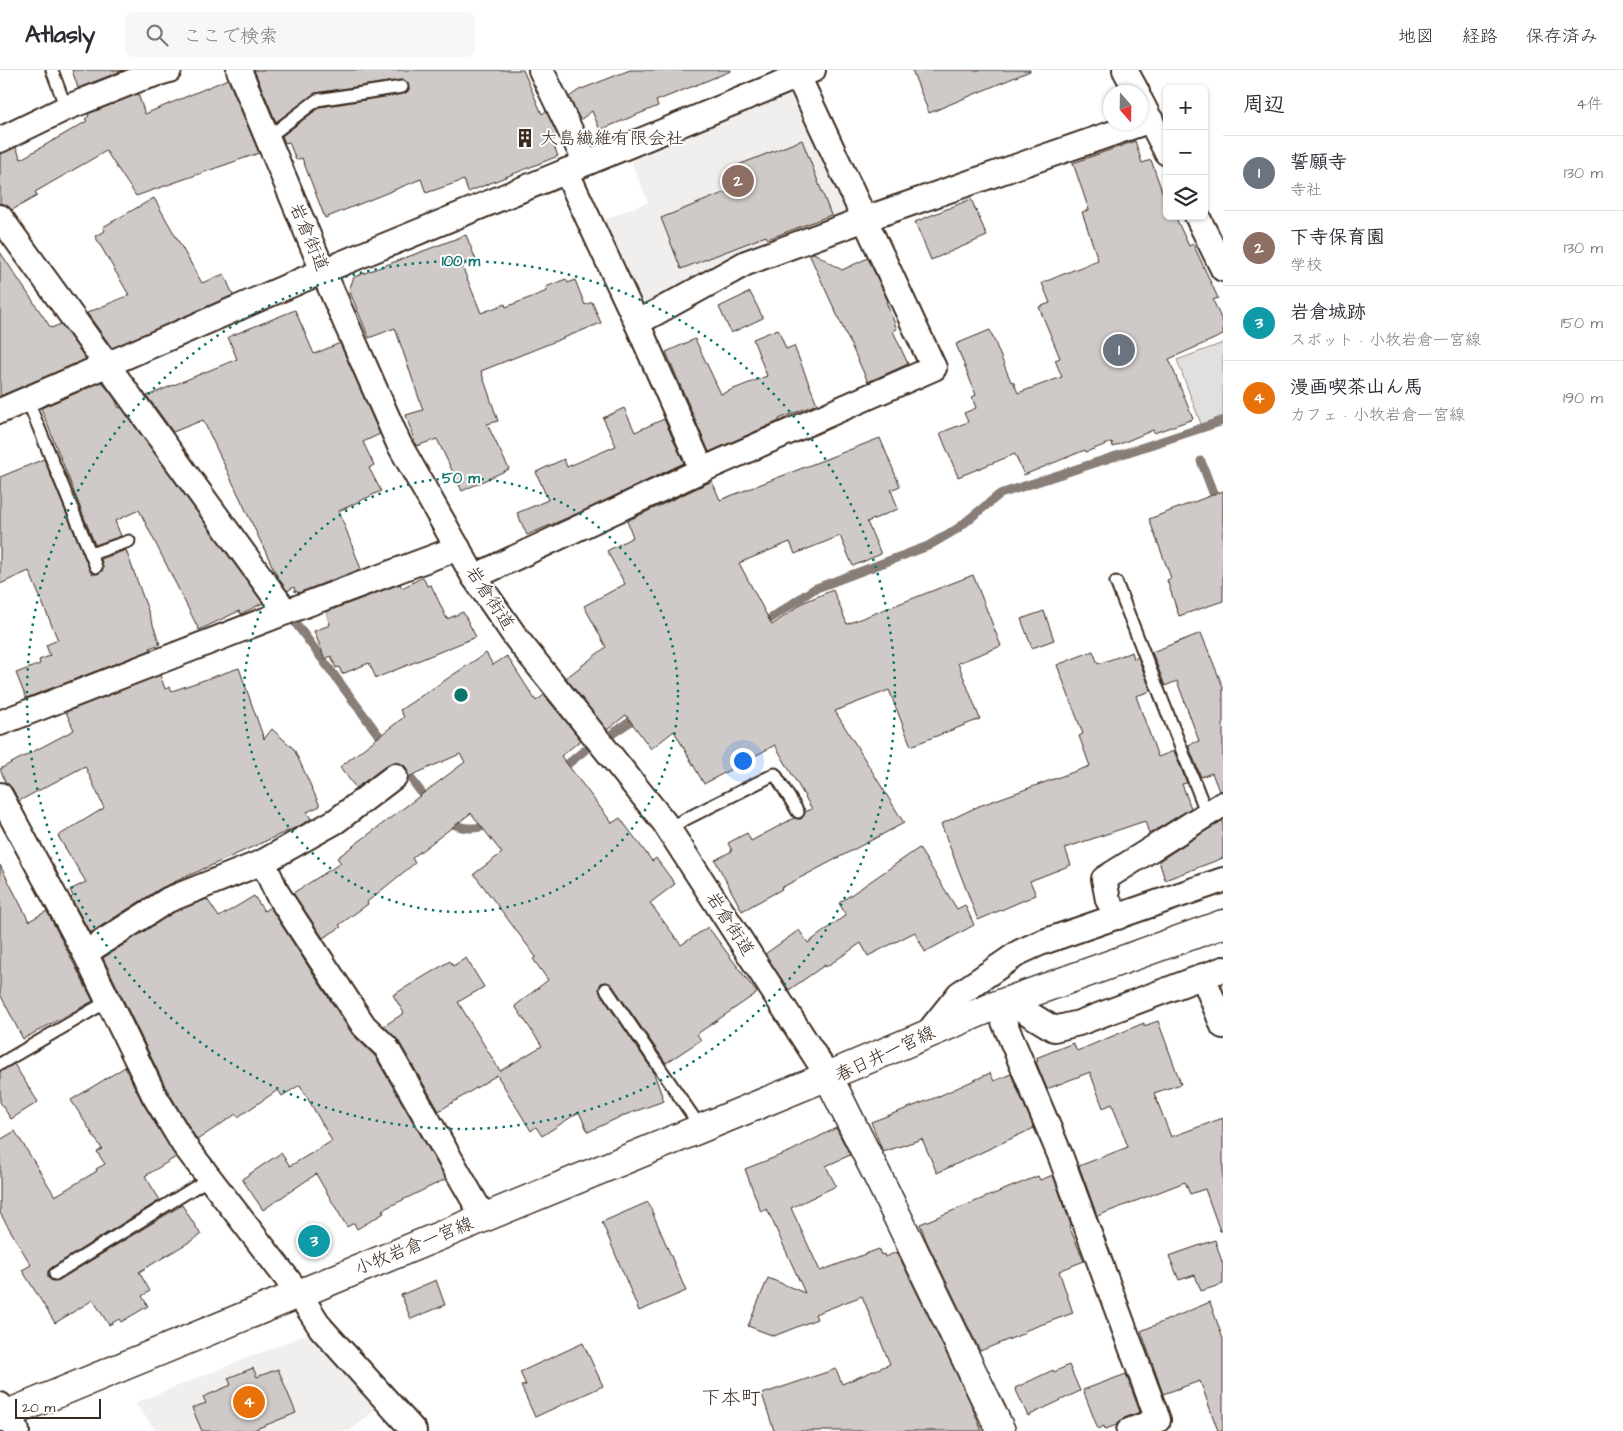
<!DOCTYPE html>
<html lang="ja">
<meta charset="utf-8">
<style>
body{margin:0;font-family:"Architects Daughter","Klee One",sans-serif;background:#f7f7f7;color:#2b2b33}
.controls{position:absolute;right:15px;top:15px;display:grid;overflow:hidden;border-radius:8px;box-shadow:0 1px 4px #0004}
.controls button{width:45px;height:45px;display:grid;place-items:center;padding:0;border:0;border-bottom:1px solid #e1e1e2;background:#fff;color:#2b2b33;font:25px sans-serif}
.compass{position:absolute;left:1103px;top:15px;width:45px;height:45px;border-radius:50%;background:#fff;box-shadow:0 1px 4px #0004;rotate:160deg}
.scale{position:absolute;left:15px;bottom:12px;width:86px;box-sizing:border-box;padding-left:5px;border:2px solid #3b2a1e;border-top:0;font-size:14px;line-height:18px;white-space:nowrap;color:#3b2a1e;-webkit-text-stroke:4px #fff;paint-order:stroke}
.you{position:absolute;left:742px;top:690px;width:18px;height:18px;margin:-12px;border:4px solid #fff;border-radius:50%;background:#1a73e8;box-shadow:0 0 0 8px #1a73e833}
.badge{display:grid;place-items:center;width:32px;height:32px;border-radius:50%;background:#3b2a1e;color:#fff;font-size:16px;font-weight:700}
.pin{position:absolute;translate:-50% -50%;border:2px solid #fff;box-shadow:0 1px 5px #0006}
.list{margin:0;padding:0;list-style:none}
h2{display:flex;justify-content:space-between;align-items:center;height:65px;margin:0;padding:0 20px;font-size:21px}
h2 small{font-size:16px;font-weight:400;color:#7c7c81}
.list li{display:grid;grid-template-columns:32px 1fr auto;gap:15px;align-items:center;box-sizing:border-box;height:75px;padding:0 20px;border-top:1px solid #e1e1e2}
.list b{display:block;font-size:19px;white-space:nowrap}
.list p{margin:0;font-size:16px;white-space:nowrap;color:#7c7c81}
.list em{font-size:16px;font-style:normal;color:#7c7c81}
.icon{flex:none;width:28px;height:28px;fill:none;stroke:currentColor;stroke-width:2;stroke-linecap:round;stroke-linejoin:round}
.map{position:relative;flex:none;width:1223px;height:1361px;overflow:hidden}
header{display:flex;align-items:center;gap:30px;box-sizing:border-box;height:70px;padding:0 25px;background:#fff;border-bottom:1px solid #e1e1e2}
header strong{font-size:24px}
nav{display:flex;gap:28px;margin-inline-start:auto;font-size:18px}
.search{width:350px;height:45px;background:#f7f7f7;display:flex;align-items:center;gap:12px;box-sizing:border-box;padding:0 18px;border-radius:8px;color:#7c7c81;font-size:19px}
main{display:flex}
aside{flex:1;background:#fff}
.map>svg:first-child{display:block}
.built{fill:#f1efee}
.green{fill:#e2e0de;stroke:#8e857e}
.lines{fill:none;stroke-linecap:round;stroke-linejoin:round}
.stream{stroke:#887e77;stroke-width:9}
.building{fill:#cfcac7;stroke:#3b2a1e}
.service-casing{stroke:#3b2a1e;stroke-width:15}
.minor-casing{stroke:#3b2a1e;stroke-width:28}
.secondary-casing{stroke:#3b2a1e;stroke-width:31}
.primary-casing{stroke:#3b2a1e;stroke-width:31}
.service{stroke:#fff;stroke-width:11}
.minor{stroke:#fff;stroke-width:24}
.secondary{stroke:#fff;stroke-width:28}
.primary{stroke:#fff;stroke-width:28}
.ring{fill:none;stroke:#0f766e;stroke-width:2.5;stroke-dasharray:2.5 5}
.labels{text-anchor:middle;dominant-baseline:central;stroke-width:4;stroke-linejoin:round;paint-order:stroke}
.poi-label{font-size:18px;fill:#3b2a1e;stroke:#fff;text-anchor:start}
.street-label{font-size:18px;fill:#3b2a1e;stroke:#fff}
.quarter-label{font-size:20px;fill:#3b2a1e;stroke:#fff}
.centre{fill:#0f766e;stroke:#fff;stroke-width:2.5}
.ring-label{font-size:15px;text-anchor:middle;font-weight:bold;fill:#0f766e;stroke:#fff;stroke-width:4;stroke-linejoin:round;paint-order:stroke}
</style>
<header>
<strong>Atlasly</strong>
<div class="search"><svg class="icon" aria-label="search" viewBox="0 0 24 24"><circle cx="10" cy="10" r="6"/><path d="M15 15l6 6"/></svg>ここで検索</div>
<nav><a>地図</a><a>経路</a><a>保存済み</a></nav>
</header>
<main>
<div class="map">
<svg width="1223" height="1361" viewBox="0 0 1223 1361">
<rect width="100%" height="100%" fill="#fff"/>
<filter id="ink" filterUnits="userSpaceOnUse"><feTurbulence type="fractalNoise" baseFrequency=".02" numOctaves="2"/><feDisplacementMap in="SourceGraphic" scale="10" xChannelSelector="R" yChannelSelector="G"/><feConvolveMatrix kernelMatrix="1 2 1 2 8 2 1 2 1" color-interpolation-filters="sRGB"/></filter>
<g filter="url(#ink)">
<g class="built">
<path d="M788 23 797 28 848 139 845 147 652 233 638 232 601 151 648 132 631 91Z"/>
<path d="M312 1262 375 1340 350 1361H156L135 1333Z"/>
</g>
<path class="green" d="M1223 273V346L1201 354 1177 290Z"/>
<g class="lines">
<g class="stream">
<path d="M1201 391 1223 449"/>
<path d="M294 551 429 733"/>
<path d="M761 555 814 519 928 476 957 459 1000 424 1223 351"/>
<path d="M609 666 640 645"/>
<path d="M558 702 585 680"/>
<path d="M444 750C463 760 473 760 494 754"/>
</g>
</g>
<g class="building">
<path d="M72 0H124L78 18Z"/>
<path d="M254 0H523L542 44 546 41 558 66 552 71 558 86 468 122 464 110 426 123 421 109 325 148 302 88 296 90 289 72 285 73 282 66 320 37 403 24 409 20 408 13 401 10 315 23 276 52Z"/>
<path d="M630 0H731V1L656 31 658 36 600 60 592 41 580 50 569 27 579 20Z"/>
<path d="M912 0H1030V1L929 43Z"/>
<path d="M228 9 259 83 136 126 106 81 35 122 37 126 12 140 6 135 0 133V84L16 77 21 89 87 51 85 49 89 46 88 44 138 24 145 44Z"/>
<path d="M802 70 831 145 768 169 766 166 681 199 661 148 736 118 728 99Z"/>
<path d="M1135 71 1142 93 1151 90 1167 135V146H1175L1189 176 1193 174 1201 191 1218 228 1213 230 1223 253V265L1169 289 1193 349 1154 363 1153 360 1113 377 1112 372 1086 382 1085 380 1024 405 1015 384 958 407 940 363 968 352 964 343 976 338 972 327 976 325 956 274 990 260 1011 312 1013 311 1018 323 1062 307 1055 290 1060 288 1039 237 1050 233 1042 213 1098 190 1082 142 1089 140 1073 93Z"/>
<path d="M154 128 202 213 224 204 233 225 112 278 87 243 129 225 95 166 105 161 103 157Z"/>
<path d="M971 129 987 166 931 190 915 152Z"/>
<path d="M466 165 476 190 462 196 481 243 505 234 506 237 547 221 546 217 566 209 568 213 575 210 585 235 592 232 601 253 481 301 498 351 487 354 509 399 462 421 437 369 416 376 406 345 423 340 395 258 369 268 349 220 354 207Z"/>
<path d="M0 182 51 258 61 254 86 289 0 326Z"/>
<path d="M814 183 842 200 868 188 888 231 886 232 897 259 893 261 908 294 868 312 809 184Z"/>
<path d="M750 222 763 248 731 263 719 237Z"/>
<path d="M295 240 314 284 340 273 380 364 363 372 374 395 369 398 381 421 339 441 361 499 298 523 297 521 295 522 294 517 287 521 277 506 203 350 173 362 147 326 237 289 228 267Z"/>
<path d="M778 259 786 279 794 276 817 334 779 349V351L709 382 666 282 695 269 721 324 767 306 753 269Z"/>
<path d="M102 312 115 329 119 338 121 337 263 533 241 544 239 541 199 560 139 440 115 451 121 466 95 475 41 338Z"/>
<path d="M624 338 635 362 664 349 684 393 583 441 527 465 517 443 548 430 536 402 564 389 567 397 616 376 603 348Z"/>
<path d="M880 368 900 416 891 420 898 439 867 452 881 484 853 496 840 466 795 484 790 472 739 493 772 555 804 532 833 520 847 554 973 505 1001 576 958 593 980 649 911 676 889 620 835 641 904 753 781 818 782 819 742 841 715 790 732 781 728 773 747 763 751 771 794 748 801 749 805 742 812 739 775 675 704 714 674 661 651 679 626 645 607 660 566 608 606 577 584 536 625 514 607 481 633 467 627 451 712 411 720 430Z"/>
<path d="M44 389 91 503 95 504 102 501 103 498 101 489 126 480 160 574 150 578 151 580 26 628 16 603 40 594 39 590 50 586 46 575 58 570 29 501 0 514V407Z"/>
<path d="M1223 421V531L1179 546 1167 510 1171 508 1149 449Z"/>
<path d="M423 507 427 516 431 515 447 549 463 542 476 567 376 608 369 593 342 604 339 597 336 598 331 586 325 589 314 561 330 555 326 542 400 514 402 518Z"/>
<path d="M1044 541 1054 570 1032 578 1021 549Z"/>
<path d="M1201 563 1223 617V720L1219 721 1212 703 1201 707 1188 675 1199 671 1177 611 1165 616 1152 582Z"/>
<path d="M1093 581 1098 594 1132 582 1134 589 1138 587 1151 621 1136 626 1158 687 1174 681 1187 713 1182 714 1191 738 1149 764 1145 751 1065 778 1071 795 1030 811 1036 825 978 850 941 754 979 736 1090 696 1079 666 1083 664 1057 595Z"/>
<path d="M486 583 493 595 507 586 536 631 544 625 581 670 561 686 612 753 620 748 652 791 656 788 675 814 650 833 681 875 708 857 757 923 697 964 701 970 666 993 612 915 606 912 601 913 599 919 600 923 653 1001 664 1031 622 1046 588 1062 579 1042 542 1066 536 1057 531 1061 497 1005 439 1041 398 970 384 956 404 943 393 925 450 891 453 896 466 888 484 917 458 932 500 1001 542 976 515 936 548 910 533 889 536 887 474 804 502 783 471 743 412 788 415 793 367 832 368 834 339 855 341 857 323 868 293 823 341 793 337 788 465 692 460 684 408 707 406 697 400 693 393 692 387 695 356 718 340 697 404 647 400 640Z"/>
<path d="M239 598 264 669 272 659 294 679 320 736 307 742 311 749 299 756 161 818 90 863 71 828 73 826 70 820 86 812 58 766 104 738 85 696 19 731 12 718 6 713 0 699 74 660 66 642 160 605 165 619 170 617 172 621Z"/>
<path d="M1223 750V788L1165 810 1159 791Z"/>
<path d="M919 778 957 839 965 835 974 855 925 882 915 862 868 886 861 873 826 897 825 895 789 920 765 884 799 860 808 873 846 845 839 833Z"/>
<path d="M0 795 29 851 47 841 93 931 23 969 0 924Z"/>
<path d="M254 826 264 841 270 837 352 964 375 986 446 1109 382 1140 384 1143 357 1159 354 1153 347 1157 316 1104 263 1140 242 1109 281 1083 290 1096 332 1071 300 1015 282 1026 278 1020 238 1047 236 1044 197 1070 166 1018 103 888 174 842 207 829 219 847Z"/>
<path d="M1158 951 1181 1014 1154 1023 1171 1067 1223 1048V1161H1220L1205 1119 1190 1124 1185 1112 1097 1146 1079 1096 1128 1077 1112 1034 1103 1038 1090 1002 1047 1019 1036 992 1038 991 1036 988 1073 973 1077 981 1144 953V956Z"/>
<path d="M14 994 38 1032 11 1049 0 1032V1001Z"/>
<path d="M125 997 142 1032 176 1087 145 1106 160 1130 51 1198 48 1201V1208L52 1211 59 1210 182 1135 201 1165 139 1202 150 1221 142 1226 148 1236 121 1252 119 1249 109 1255 93 1230 55 1253 22 1200 31 1195 0 1143V1070L15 1061 55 1126 97 1101 96 1099 105 1094 97 1082 102 1079 71 1030Z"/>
<path d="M990 1003 994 1011 1011 1004 1034 1058 937 1103 922 1069 883 1082 871 1052 937 1027Z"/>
<path d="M836 1058 850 1085 826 1096 836 1116 791 1138 820 1201 879 1179 881 1185 884 1184 885 1187 897 1182 970 1332 982 1361H774L762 1324 836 1299 842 1314 890 1294 862 1226 815 1244 817 1249 774 1266 748 1256 768 1208 805 1223 767 1139 761 1142 745 1099 791 1081Z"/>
<path d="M1053 1105 1071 1155 1069 1156 1084 1191 1059 1201 1073 1243 1024 1261 1025 1263 980 1281 926 1170 920 1154 1038 1106 1040 1110Z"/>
<path d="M648 1132 686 1221 639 1241 602 1152Z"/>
<path d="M1215 1170 1223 1195V1214L1201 1221 1195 1205 1179 1210 1169 1186Z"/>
<path d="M436 1210 445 1235 411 1249 401 1225Z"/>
<path d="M1210 1232 1223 1269V1361H1218L1200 1311 1163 1324 1141 1261Z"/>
<path d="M583 1273 603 1316 535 1347 521 1316 526 1315 520 1302Z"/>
<path d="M1069 1295 1080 1321 1028 1346 1015 1318 1053 1300 1054 1302Z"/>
<path d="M253 1298 257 1307 278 1299 296 1343 251 1361H202L192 1338 206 1333 203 1327 231 1315 228 1308Z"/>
<path d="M1126 1304 1140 1342 1124 1348 1117 1355 1105 1359 1104 1356 1098 1359 1083 1320Z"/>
</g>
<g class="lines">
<g class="service-casing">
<g id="service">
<path d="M52 0 66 38"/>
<path d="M267 68 317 30 402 17"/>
<path d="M27 329 96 497"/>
<path d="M91 484 129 471"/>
<path d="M1116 512 1207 744"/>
<path d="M668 758 775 704 798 742"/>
<path d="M606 919 701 1058"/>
<path d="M0 994 108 931"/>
<path d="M55 1204 210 1108"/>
</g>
</g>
<g class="minor-casing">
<g id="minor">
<path d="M239 0 323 201 399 374 474 507 517 569 664 752 828 1006"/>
<path d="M541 0 586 93"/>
<path d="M1125 0 1137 22"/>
<path d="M1140 30 1167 83"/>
<path d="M0 70 66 38 139 9 169 0"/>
<path d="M566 101 637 253 746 193 865 149 1151 50"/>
<path d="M1197 146 1223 199"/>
<path d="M0 147 286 542"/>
<path d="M637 253 702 400"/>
<path d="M0 341 323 201 813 0"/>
<path d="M474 507 702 400 934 298 798 6"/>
<path d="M0 653 286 542 458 478"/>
<path d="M0 725 85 883 154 1025 184 1075 299 1224 321 1258 414 1361"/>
<path d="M263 792 277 823 364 956 386 977 484 1148"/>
<path d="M1118 847 1108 830 1104 809 1223 734"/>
<path d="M85 883 168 830 263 792 336 751 395 706"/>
<path d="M1203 906 1223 956"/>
<path d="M1008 931 1054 959 1079 953 1223 899"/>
<path d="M997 935 1060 1085 1158 1350 1129 1361"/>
<path d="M927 964 959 924 1020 882 1040 873 1223 810"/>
<path d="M0 1335 17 1361"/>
</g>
</g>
<g class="secondary-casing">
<path id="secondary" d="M0 1347 828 1006"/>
</g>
<g class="primary-casing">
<path id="primary" d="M1001 1361 885 1121 828 1006 997 935 1223 854"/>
</g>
<use href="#service" class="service"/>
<use href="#minor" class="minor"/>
<use href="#secondary" class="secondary"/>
<use href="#primary" class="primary"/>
</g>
</g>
<g class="ring">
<circle cx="461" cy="625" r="217"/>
<circle cx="461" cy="625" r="434"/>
</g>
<defs>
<g id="building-bare" transform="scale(1.5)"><path d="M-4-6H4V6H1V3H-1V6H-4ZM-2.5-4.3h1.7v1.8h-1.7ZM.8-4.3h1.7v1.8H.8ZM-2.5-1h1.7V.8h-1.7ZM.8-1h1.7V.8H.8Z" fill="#3b2a1e" stroke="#fff" stroke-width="2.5" paint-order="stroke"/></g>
</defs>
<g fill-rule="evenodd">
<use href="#building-bare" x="525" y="68"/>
</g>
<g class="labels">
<g class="poi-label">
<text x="540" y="68">大島繊維有限会社</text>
</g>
<g class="street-label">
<text transform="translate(309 167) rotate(67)">岩倉街道</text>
<text transform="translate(490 528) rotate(57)">岩倉街道</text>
<text transform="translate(730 854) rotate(57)">岩倉街道</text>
<text transform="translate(885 984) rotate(-25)">春日井一宮線</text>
<text transform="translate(414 1176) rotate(-22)">小牧岩倉一宮線</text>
</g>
<g class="quarter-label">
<text x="731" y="1328">下本町</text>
</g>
</g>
<circle cx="461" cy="625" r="8" class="centre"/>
<g class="ring-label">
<text x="461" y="196">100 m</text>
<text x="461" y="413">50 m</text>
</g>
</svg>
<div class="controls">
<button>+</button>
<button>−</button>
<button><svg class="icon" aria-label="layers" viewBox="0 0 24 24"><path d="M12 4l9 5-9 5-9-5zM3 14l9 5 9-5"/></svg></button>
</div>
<svg class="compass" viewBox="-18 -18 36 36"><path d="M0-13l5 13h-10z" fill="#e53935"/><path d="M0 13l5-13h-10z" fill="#7c7c81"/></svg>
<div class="scale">20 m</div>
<div class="you"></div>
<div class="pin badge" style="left:1119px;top:280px;background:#6b7280">1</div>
<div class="pin badge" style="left:738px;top:111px;background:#8d6e63">2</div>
<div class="pin badge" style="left:314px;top:1171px;background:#0f9aa8">3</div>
<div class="pin badge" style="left:249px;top:1332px;background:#e8710a">4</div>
</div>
<aside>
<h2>周辺<small>4件</small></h2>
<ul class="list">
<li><span class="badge" style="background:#6b7280">1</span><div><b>誓願寺</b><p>寺社</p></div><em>130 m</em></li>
<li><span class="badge" style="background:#8d6e63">2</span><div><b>下寺保育園</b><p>学校</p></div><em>130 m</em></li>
<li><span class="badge" style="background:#0f9aa8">3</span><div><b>岩倉城跡</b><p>スポット · 小牧岩倉一宮線</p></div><em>150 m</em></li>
<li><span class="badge" style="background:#e8710a">4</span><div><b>漫画喫茶山ん馬</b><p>カフェ · 小牧岩倉一宮線</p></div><em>190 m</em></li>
</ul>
</aside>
</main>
